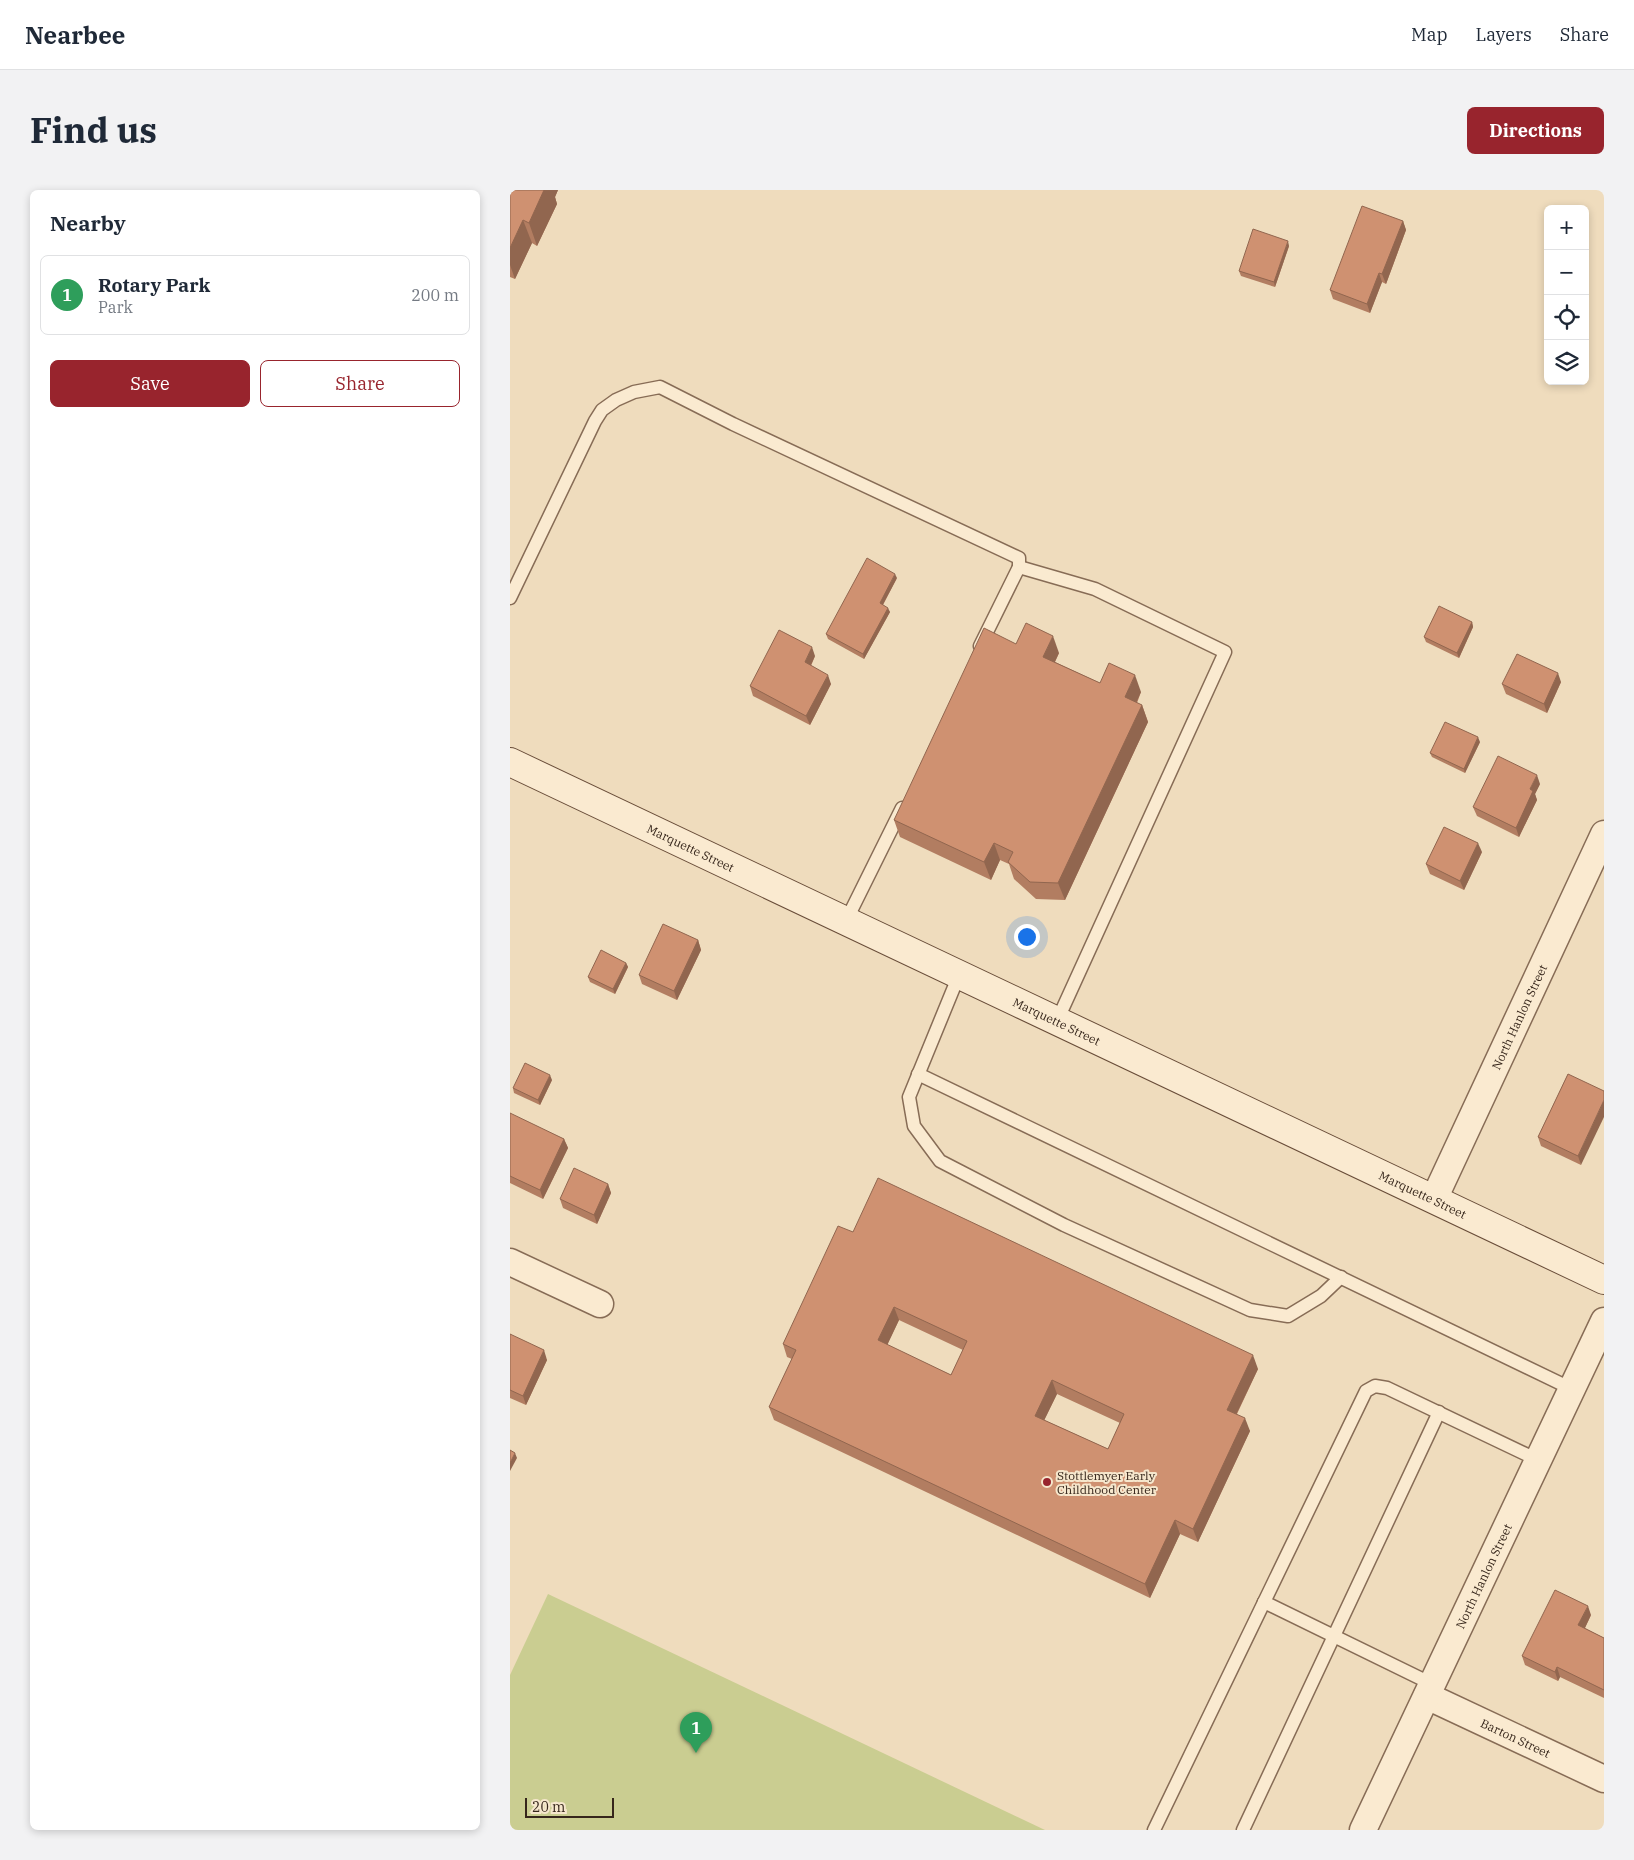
<!DOCTYPE html>
<meta charset="utf-8">
<style>
body{margin:0;font-family:"IBM Plex Serif",serif;background:#f2f2f3;color:#1f2937}
.controls{position:absolute;right:15px;top:15px;display:grid;overflow:hidden;border-radius:8px;box-shadow:0 2px 8px #0003}
.controls button{width:45px;height:45px;display:grid;place-items:center;padding:0;border:0;border-bottom:1px solid #e0e1e3;background:#fff;color:#1f2937;font:25px sans-serif}
.scale{position:absolute;left:15px;bottom:12px;width:89px;box-sizing:border-box;padding-left:5px;border:2px solid #36261b;border-top:0;font-size:14px;line-height:18px;white-space:nowrap;color:#36261b;-webkit-text-stroke:4px #f6e7cd;paint-order:stroke}
.you{position:absolute;left:516px;top:746px;width:18px;height:18px;margin:-12px;border:4px solid #fff;border-radius:50%;background:#1a73e8;box-shadow:0 0 0 8px #1a73e833}
.badge{display:grid;place-items:center;width:32px;height:32px;border-radius:50%;background:#98242d;color:#fff;font-size:16px;font-weight:700}
.pin{position:absolute;translate:-50% -41px;filter:drop-shadow(0 1px 2px #0008)}
.pin::after{content:'';position:absolute;top:26px;width:18px;height:15px;background:inherit;clip-path:polygon(0 0,100% 0,50% 100%)}
.list{margin:0;padding:0;list-style:none}
h2{display:flex;justify-content:space-between;align-items:center;height:65px;margin:0;padding:0 20px;font-size:21px}
h2 small{font-size:16px;font-weight:400;color:#747a83}
.list li{display:grid;grid-template-columns:32px 1fr auto;gap:15px;align-items:center;box-sizing:border-box;height:80px;margin:0 10px 10px;padding:0 10px;border:1px solid #e0e1e3;border-radius:8px}
.list b{display:block;font-size:19px;white-space:nowrap}
.list p{margin:0;font-size:16px;white-space:nowrap;color:#747a83}
.list em{font-size:16px;font-style:normal;color:#747a83}
.actions{display:flex;gap:10px;padding:15px 20px}
.actions a{flex:1;padding:11px 0;border:1px solid #98242d;border-radius:8px;text-align:center;font-size:18px;color:#98242d}
.actions .main{background:#98242d;color:#fff}
.icon{flex:none;width:28px;height:28px;fill:none;stroke:currentColor;stroke-width:2;stroke-linecap:round;stroke-linejoin:round}
.map{position:relative;flex:none;width:1094px;height:1640px;overflow:hidden;border-radius:8px}
header{display:flex;align-items:center;gap:30px;box-sizing:border-box;height:70px;padding:0 25px;background:#fff;border-bottom:1px solid #e0e1e3}
header strong{font-size:24px}
nav{display:flex;gap:28px;margin-inline-start:auto;font-size:18px}
.intro{display:flex;align-items:center;justify-content:space-between;box-sizing:border-box;height:120px;padding:0 30px}
h1{margin:0;font-size:35px}
.button{padding:12px 22px;border-radius:8px;background:#98242d;color:#fff;font-size:18px;font-weight:700}
main{display:flex;gap:30px;padding:0 30px}
aside{flex:1;background:#fff;border-radius:8px;box-shadow:0 2px 8px #0003}
.map>svg:first-child{display:block}
.green{fill:#cacd91}
.lines{fill:none;stroke-linecap:round;stroke-linejoin:round}
.lane-casing{stroke:#876c56;stroke-width:15}
.street-casing{stroke:#876c56;stroke-width:29}
.secondary-casing{stroke:#694d39;stroke-width:30}
.lane{stroke:#faead0;stroke-width:12}
.street{stroke:#faead0;stroke-width:26}
.secondary{stroke:#faead0;stroke-width:28}
.wall{fill:#b27d61;fill-rule:evenodd}
.shaded-wall{fill:#91664f}
.building{fill:#cf9171;stroke:#91664f;fill-rule:evenodd}
.poi-dot{fill:#98242d;stroke:#f6e7cd;stroke-width:2}
.labels{text-anchor:middle;dominant-baseline:central;stroke-width:4;stroke-linejoin:round;paint-order:stroke}
.street-label{font-size:12px;fill:#36261b;stroke:#f6e7cd}
.poi-label{font-size:12px;fill:#36261b;stroke:#f6e7cd;text-anchor:start}
</style>
<header>
<strong>Nearbee</strong>
<nav><a>Map</a><a>Layers</a><a>Share</a></nav>
</header>
<div class="intro"><h1>Find us</h1><a class="button">Directions</a></div>
<main>
<aside>
<h2>Nearby<small></small></h2>
<ul class="list">
<li><span class="badge" style="background:#2e9e5b">1</span><div><b>Rotary Park</b><p>Park</p></div><em>200 m</em></li>
</ul>
<div class="actions"><a class="main">Save</a><a>Share</a></div>
</aside>
<div class="map">
<svg width="1094" height="1640" viewBox="0 0 1094 1640">
<rect width="100%" height="100%" fill="#efdcbd"/>
<path class="green" d="M38 1404 535 1640H0V1485Z"/>
<g class="lines">
<g class="lane-casing">
<g id="lane">
<path d="M0 408 85 231 92 220 106 210 124 202 150 197 223 234 509 368V377"/>
<path d="M470 456 509 377 585 399 715 462 547 831"/>
<path d="M336 731 392 618"/>
<path d="M449 785 399 907 404 936 430 971 554 1035 740 1120 778 1126 811 1106 831 1087"/>
<path d="M408 884 1062 1199"/>
<path d="M754 1412 922 1494"/>
<path d="M644 1640 856 1201 865 1196 877 1198 1028 1270"/>
<path d="M733 1640 929 1222"/>
</g>
</g>
<g class="street-casing">
<g id="street">
<path id="s1" d="M924 1009 1094 644"/>
<path d="M0 1072 90 1114"/>
<path id="s2" d="M917 1506 1094 1589"/>
<path id="s3" d="M853 1640 1094 1131"/>
</g>
</g>
<g class="secondary-casing">
<g id="secondary">
<path id="s4" d="M0 572 1094 1090"/>
</g>
</g>
<use href="#lane" class="lane"/>
<use href="#street" class="street"/>
<use href="#secondary" class="secondary"/>
</g>
<g class="wall">
<path d="M0 0H48L45 7 47 14 27 56 22 53 5 89 0 87Z"/>
<path d="M893 31 896 40 876 94 872 92 860 123 823 109 820 100Z"/>
<path d="M779 56 765 97 731 86 729 81Z"/>
<path d="M387 388 373 415 380 422 354 469 318 449 316 444Z"/>
<path d="M962 432 963 437 949 468 916 452 914 447Z"/>
<path d="M506 454 549 463 545 472 590 493 631 502 627 513 632 515 638 532 555 710 526 709 504 689 499 674 490 670 481 690 390 647 384 630Z"/>
<path d="M305 466 301 476 321 494 300 535 243 506 240 496Z"/>
<path d="M1051 492 1037 523 996 504 992 494Z"/>
<path d="M970 552 955 583 922 567 920 563Z"/>
<path d="M1030 594 1025 604 1027 610 1009 647 967 626 963 617Z"/>
<path d="M972 662 954 700 920 684 916 674Z"/>
<path d="M188 750 191 760 167 810 132 794 129 785Z"/>
<path d="M116 773 118 777 105 804 80 792 78 787Z"/>
<path d="M1058 884 1071 975 1031 956 1028 947Z"/>
<path d="M42 890 30 915 4 903 3 898Z"/>
<path d="M0 924 54 949 58 958 33 1009 0 993Z"/>
<path d="M98 994 101 1003 87 1034 53 1018 50 1009Z"/>
<path d="M343 1042 748 1179 727 1224 740 1241 688 1352 670 1344 640 1408 264 1230 259 1217 282 1169 277 1167 273 1154ZM389 1130 453 1160 441 1185 377 1155ZM547 1204 610 1233 598 1259 534 1230Z"/>
<path d="M0 1144 37 1170 16 1215 0 1208Z"/>
<path d="M1081 1425 1075 1438 1094 1448V1508L1050 1487 1048 1491 1015 1475 1012 1466Z"/>
</g>
<g class="shaded-wall">
<path d="M34 0H48L45 7 47 14 27 56 19 33Z"/>
<path d="M13 30 22 53 5 89 0 75V58Z"/>
<path d="M893 31 896 40 876 94 872 84Z"/>
<path d="M778 51 779 56 765 97 764 92Z"/>
<path d="M869 83 872 92 860 123 857 114Z"/>
<path d="M385 384 387 388 371 418 370 413Z"/>
<path d="M378 418 380 422 354 469 353 464Z"/>
<path d="M962 432 963 437 949 468 947 463Z"/>
<path d="M543 446 549 463 539 484 533 467Z"/>
<path d="M302 457 305 466 298 481 295 472Z"/>
<path d="M1048 483 1051 492 1037 523 1034 514Z"/>
<path d="M318 485 321 494 300 535 296 526Z"/>
<path d="M625 485 631 502 621 524 615 507Z"/>
<path d="M632 515 638 532 555 710 548 693Z"/>
<path d="M968 547 970 552 955 583 954 579Z"/>
<path d="M1027 585 1030 594 1025 604 1027 610 1009 647 1006 638 1020 599Z"/>
<path d="M484 653 490 670 481 690 474 672Z"/>
<path d="M968 653 972 662 954 700 950 691Z"/>
<path d="M188 750 191 760 167 810 164 801Z"/>
<path d="M116 773 118 777 105 804 103 799Z"/>
<path d="M40 885 42 890 30 915 28 910Z"/>
<path d="M1094 910V927L1071 975 1068 966Z"/>
<path d="M54 949 58 958 33 1009 30 1000Z"/>
<path d="M98 994 101 1003 87 1034 84 1025Z"/>
<path d="M384 1117 389 1130 373 1164 368 1150Z"/>
<path d="M34 1160 37 1170 16 1215 13 1206Z"/>
<path d="M743 1165 748 1179 722 1233 717 1220Z"/>
<path d="M542 1190 547 1204 530 1239 525 1226Z"/>
<path d="M735 1228 740 1241 688 1352 683 1339Z"/>
<path d="M5 1263 7 1268 0 1281V1273Z"/>
<path d="M665 1330 670 1344 640 1408 635 1394Z"/>
<path d="M1078 1416 1081 1425 1072 1444 1068 1435Z"/>
<path d="M1047 1477 1050 1487 1048 1491 1045 1482Z"/>
</g>
<g class="building">
<path d="M0 0H34L19 33 13 30 0 58Z"/>
<path d="M852 16 893 31 872 84 869 83 857 114 820 100Z"/>
<path d="M743 39 778 51 764 92 729 81Z"/>
<path d="M357 368 385 384 370 413 378 418 353 464 316 444Z"/>
<path d="M929 416 962 432 947 463 914 447Z"/>
<path d="M516 433 543 446 533 467 590 493 599 473 625 485 615 507 632 515 548 693 520 692 498 672 503 662 484 653 474 672 384 630 474 438 506 454Z"/>
<path d="M269 440 302 457 295 472 318 485 296 526 240 496Z"/>
<path d="M1007 464 1048 483 1034 514 992 494Z"/>
<path d="M935 532 968 547 954 579 920 563Z"/>
<path d="M988 566 1027 585 1020 599 1023 601 1006 638 963 617Z"/>
<path d="M934 637 968 653 950 691 916 674Z"/>
<path d="M153 734 188 750 164 801 129 785Z"/>
<path d="M91 760 116 773 103 799 78 787Z"/>
<path d="M15 873 40 885 28 910 3 898Z"/>
<path d="M1058 884 1094 901V910L1068 966 1028 947Z"/>
<path d="M0 923 54 949 30 1000 0 986Z"/>
<path d="M64 978 98 994 84 1025 50 1009Z"/>
<path d="M368 988 743 1165 717 1220 735 1228 683 1339 665 1330 635 1394 259 1217 286 1160 273 1154 328 1036 343 1042ZM384 1117 457 1151 441 1185 368 1150ZM542 1190 614 1224 598 1259 525 1226Z"/>
<path d="M0 1144 34 1160 13 1206 0 1200Z"/>
<path d="M0 1260 5 1263 0 1273Z"/>
<path d="M1045 1400 1078 1416 1068 1435 1094 1448V1500L1047 1477 1045 1482 1012 1466Z"/>
</g>
<circle class="poi-dot" cx="537" cy="1292" r="5"/>
<g class="labels">
<g class="street-label">
<text stroke="none"><textPath href="#s4" startOffset="200">Marquette Street</textPath></text>
<text stroke="none"><textPath href="#s1" startOffset="201">North Hanlon Street</textPath></text>
<text stroke="none"><textPath href="#s4" startOffset="605">Marquette Street</textPath></text>
<text stroke="none"><textPath href="#s4" startOffset="1010">Marquette Street</textPath></text>
<text stroke="none"><textPath href="#s3" startOffset="281">North Hanlon Street</textPath></text>
<text stroke="none"><textPath href="#s2" startOffset="98">Barton Street</textPath></text>
</g>
<g class="poi-label">
<text x="547" y="1285">Stottlemyer Early<tspan x="547" dy="14">Childhood Center</tspan></text>
</g>
</g>
</svg>
<div class="controls">
<button>+</button>
<button>−</button>
<button><svg class="icon" aria-label="locate" viewBox="0 0 24 24"><circle cx="12" cy="12" r="6"/><path d="M12 2v4M12 18v4M2 12h4M18 12h4"/></svg></button>
<button><svg class="icon" aria-label="layers" viewBox="0 0 24 24"><path d="M12 4l9 5-9 5-9-5zM3 14l9 5 9-5"/></svg></button>
</div>
<div class="scale">20 m</div>
<div class="you"></div>
<div class="pin badge" style="left:186px;top:1563px;background:#2e9e5b">1</div>
</div>
</main>
